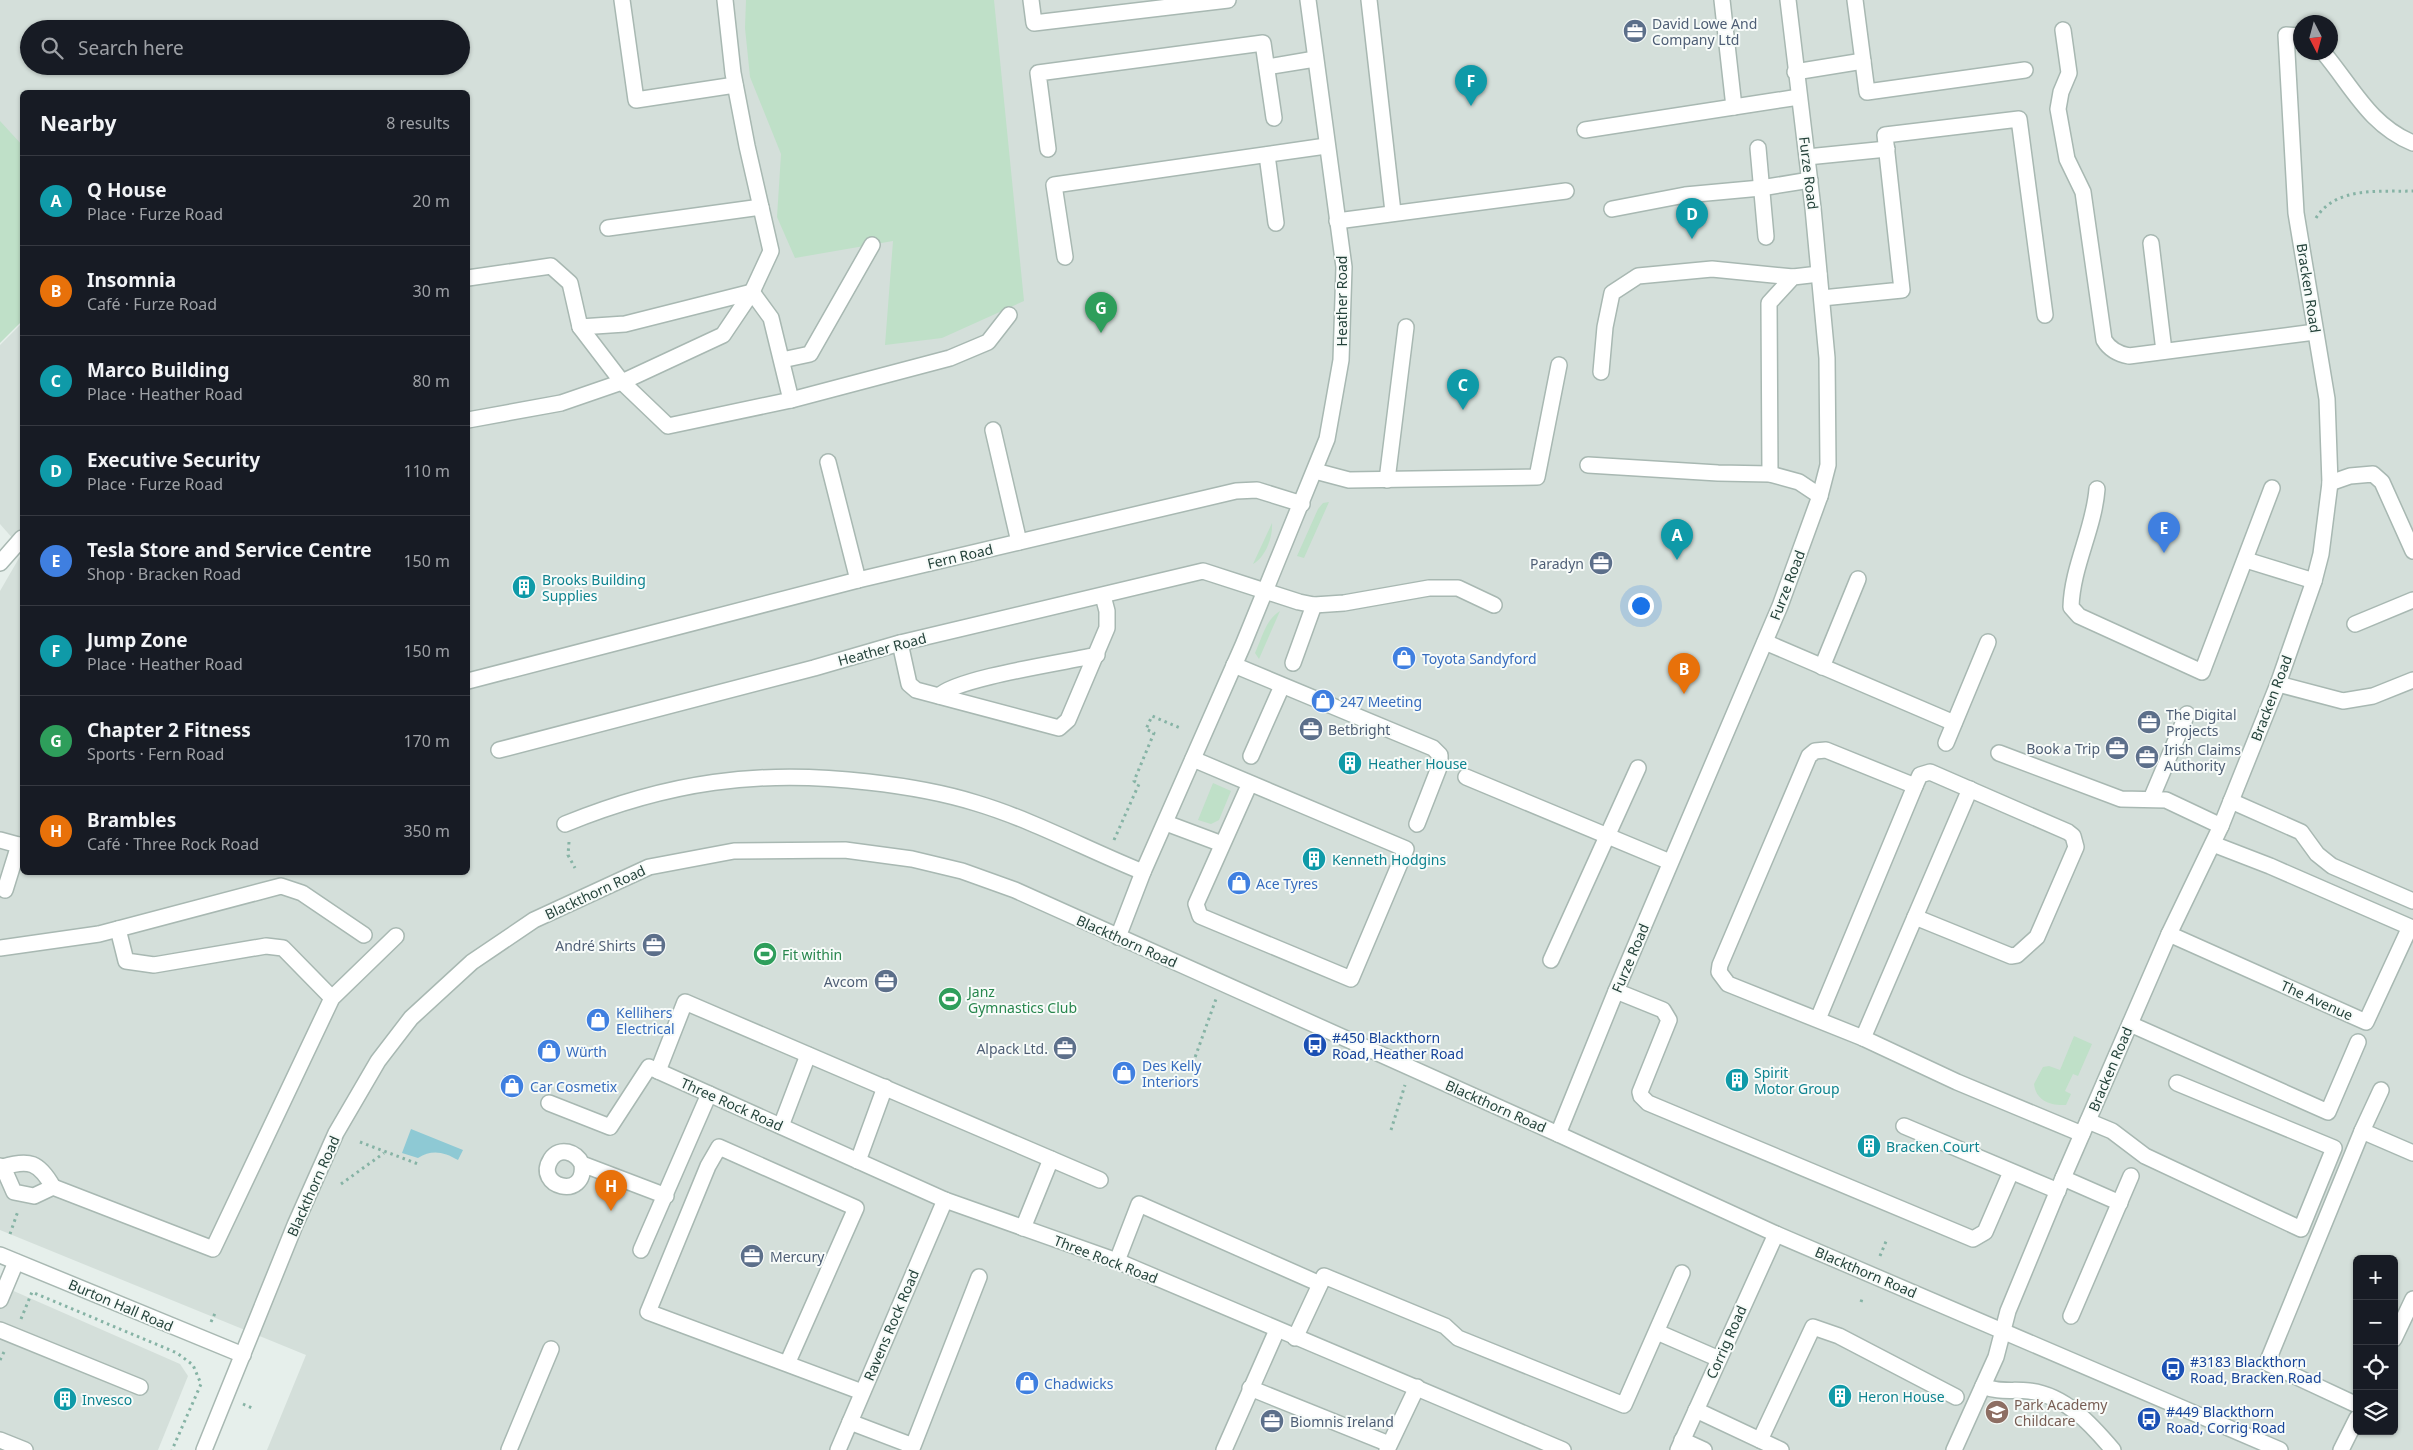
<!DOCTYPE html>
<meta charset="utf-8">
<style>
body{margin:0;font-family:"Noto Sans",sans-serif;background:#242831;color:#f1f3f6}
.controls{position:absolute;right:15px;bottom:15px;display:grid;overflow:hidden;border-radius:8px;box-shadow:0 1px 4px #0004}
.controls button{width:45px;height:45px;display:grid;place-items:center;padding:0;border:0;border-bottom:1px solid #363941;background:#171b24;color:#f1f3f6;font:25px sans-serif}
.compass{position:absolute;left:2293px;top:15px;width:45px;height:45px;border-radius:50%;background:#171b24;box-shadow:0 1px 4px #0004;rotate:174deg}
.you{position:absolute;left:1640px;top:605px;width:18px;height:18px;margin:-12px;border:4px solid #fff;border-radius:50%;background:#1a73e8;box-shadow:0 0 0 8px #1a73e833}
.badge{display:grid;place-items:center;width:32px;height:32px;border-radius:50%;background:#f4845f;color:#fff;font-size:16px;font-weight:700}
.pin{position:absolute;translate:-50% -41px;filter:drop-shadow(0 1px 2px #0008)}
.pin::after{content:'';position:absolute;top:26px;width:18px;height:15px;background:inherit;clip-path:polygon(0 0,100% 0,50% 100%)}
.list{margin:0;padding:0;list-style:none}
h2{display:flex;justify-content:space-between;align-items:center;height:65px;margin:0;padding:0 20px;font-size:21px}
h2 small{font-size:16px;font-weight:400;color:#9ea1a6}
.list li{display:grid;grid-template-columns:32px 1fr auto;gap:15px;align-items:center;box-sizing:border-box;height:90px;padding:0 20px;border-top:1px solid #363941}
.list b{display:block;font-size:19px;white-space:nowrap}
.list p{margin:0;font-size:16px;white-space:nowrap;color:#9ea1a6}
.list em{font-size:16px;font-style:normal;color:#9ea1a6}
.icon{flex:none;width:28px;height:28px;fill:none;stroke:currentColor;stroke-width:2;stroke-linecap:round;stroke-linejoin:round}
.map{position:relative;flex:none;width:2413px;height:1450px;overflow:hidden}
.search{position:absolute;background:#171b24;box-shadow:0 1px 4px #0004;left:20px;top:20px;width:450px;height:55px;display:flex;align-items:center;gap:12px;box-sizing:border-box;padding:0 18px;border-radius:28px;color:#9ea1a6;font-size:19px}
.panel{position:absolute;background:#171b24;box-shadow:0 1px 4px #0004;left:20px;top:90px;width:450px;height:785px;border-radius:8px}
.map>svg:first-child{display:block}
.built{fill:#d4dfda;fill-rule:evenodd}
.green{fill:#bfe0c8}
.water{fill:#8ec9d4}
.lines{fill:none;stroke-linecap:round;stroke-linejoin:round}
.minor-casing{stroke:#a8b8b2;stroke-width:18}
.path{stroke:#86b3a5;stroke-width:3;stroke-dasharray:2.5 4;stroke-linecap:butt}
.minor{stroke:#fff;stroke-width:15}
.labels{text-anchor:middle;dominant-baseline:central;stroke-width:4;stroke-linejoin:round;paint-order:stroke}
.service-label{font-size:14px;fill:#4e5e75;stroke:#f7fbf9;text-anchor:start}
.street-label{font-size:14px;fill:#24423a;stroke:#f7fbf9}
.culture-label{font-size:14px;fill:#0d838f;stroke:#f7fbf9;text-anchor:start}
.shop-label{font-size:14px;fill:#366cbe;stroke:#f7fbf9;text-anchor:start}
.leisure-label{font-size:14px;fill:#27864d;stroke:#f7fbf9;text-anchor:start}
.transit-label{font-size:14px;fill:#164399;stroke:#f7fbf9;text-anchor:start}
.education-label{font-size:14px;fill:#785e54;stroke:#f7fbf9;text-anchor:start}
</style>
<div class="map">
<svg width="2413" height="1450" viewBox="0 0 2413 1450">
<rect width="100%" height="100%" fill="#e6efeb"/>
<g class="built">
<path d="M0 0H2413V1450H267L306 1355 0 1230V591L22 553V872H468V92H22V317L0 338ZM2300 22H2330V52H2300ZM29 29H461V66H29ZM2357 1259H2394V1431H2357Z"/>
<path d="M22 323V549L0 524V345Z"/>
<path d="M0 1285 180 1364 188 1376 158 1450H0Z"/>
</g>
<g class="green">
<path d="M746 0H994L1024 301 942 338 885 345 893 241 795 258 777 217 781 154 750 77 745 28Z"/>
<path d="M0 121 22 145V321L0 343Z"/>
<path d="M1329 502 1304 558 1297 556 1318 509 1323 503Z"/>
<path d="M1272 523C1273 536 1266 557 1253 564Z"/>
<path d="M1280 611 1259 659 1255 653C1262 638 1266 619 1280 611Z"/>
<path d="M1213 783 1231 791 1219 820 1211 824 1198 820Z"/>
<path d="M2074 1036 2092 1044 2078 1076 2073 1074 2065 1091 2071 1094 2066 1105C2051 1106 2036 1101 2034 1084L2043 1067 2049 1066 2060 1070Z"/>
</g>
<path class="water" d="M411 1129 463 1150 458 1160C444 1152 432 1149 418 1158L402 1153Z"/>
<g class="lines">
<g class="minor-casing">
<g id="minor">
<path d="M622 0 636 100 735 85"/>
<path d="M1031 0 1034 23 1228 0"/>
<path d="M1369 0 1393 212"/>
<path d="M1722 0 1734 107"/>
<path d="M1855 0 1867 92 2025 70"/>
<path d="M2063 30 2069 73 2061 92 2058 109 2067 159 2083 192 2104 340C2110 350 2118 354 2129 356L2315 332"/>
<path d="M2323 52C2352 86 2369 125 2413 143"/>
<path d="M1267 67 1315 59"/>
<path d="M1795 72 1863 61"/>
<path d="M1585 130 1799 97"/>
<path d="M1758 148 1766 237"/>
<path d="M1048 149 1038 73 1263 43 1274 118"/>
<path d="M1267 155 1276 223"/>
<path d="M1807 157 1887 149"/>
<path d="M1612 209 1685 195 1761 188 1810 180"/>
<path d="M1337 221 1566 191"/>
<path d="M608 228 761 207"/>
<path d="M2151 243 2164 351"/>
<path d="M1065 257 1054 185 1326 146"/>
<path d="M468 278 551 266 570 283 580 327 625 324 752 292"/>
<path d="M1822 298 1902 290 1885 135 2019 119 2045 315"/>
<path d="M580 327 622 382 668 426 791 400 771 318 752 292"/>
<path d="M782 360 810 354 872 245"/>
<path d="M1601 372 1605 327 1612 293 1638 276 1712 269 1793 277"/>
<path d="M791 400 950 358 988 342 1009 315"/>
<path d="M468 420 561 403 622 382 723 335 752 292 771 251 747 146 733 73 725 0"/>
<path d="M993 430 1019 542"/>
<path d="M828 462 858 580"/>
<path d="M1588 465 1718 473 1770 474 1799 482 1820 496"/>
<path d="M1315 471 1349 480 1537 477 1559 365"/>
<path d="M1770 474 1769 303 1793 277 1819 274"/>
<path d="M1387 480 1406 327"/>
<path d="M2330 483 2350 476 2373 474 2382 482 2413 551"/>
<path d="M2097 489C2094 529 2072 567 2071 607L2079 616 2202 672 2272 488"/>
<path d="M2246 560 2314 581"/>
<path d="M0 563 22 538"/>
<path d="M2355 624 2413 600"/>
<path d="M1765 642 1954 723"/>
<path d="M900 643 909 684 916 690 1059 728 1068 720 1107 628V611L1103 596"/>
<path d="M1293 663 1314 605"/>
<path d="M1234 665 1433 748 1440 755V765L1417 824"/>
<path d="M1822 667 1858 579"/>
<path d="M468 681 858 580 1236 491 1257 490 1302 504"/>
<path d="M2278 684 2343 701 2373 696 2413 680"/>
<path d="M939 696C956 678 1066 662 1097 655"/>
<path d="M1946 743 1988 642"/>
<path d="M499 750 814 668 900 643 1203 571 1299 602 1314 605 1344 603 1429 588H1458L1494 605"/>
<path d="M1999 753 2121 799 2166 800 2221 826"/>
<path d="M1251 756 1282 686"/>
<path d="M1193 759 1406 849 1351 979 1200 916 1196 904 1250 783"/>
<path d="M1466 777 1670 862"/>
<path d="M1915 786 1920 775 1930 772 2068 832 2073 836 2076 847 2037 937 2017 955 2011 956 1915 917"/>
<path d="M2151 799 2187 714"/>
<path d="M2231 801 2301 832 2317 854 2332 866 2413 901"/>
<path d="M1166 823 1222 844"/>
<path d="M565 824C668 782 758 769 868 782 904 786 941 792 976 803 1033 820 1088 850 1143 872"/>
<path d="M0 840 22 846"/>
<path d="M5 890 19 845"/>
<path d="M118 929 126 961 154 965 266 946 283 948 332 998"/>
<path d="M2169 934 2366 1022 2410 927 2270 866 2213 844"/>
<path d="M1118 937 1143 872 1243 645 1327 439 1341 360 1344 267 1308 0"/>
<path d="M0 948 99 934 281 886 302 893 364 935"/>
<path d="M1551 960 1638 768"/>
<path d="M1616 991 1663 1010 1669 1020 1640 1092 1641 1096 1648 1103 1973 1239 1985 1232 2011 1172"/>
<path d="M1818 1019 1915 786 1826 750 1815 751 1809 756 1720 965 1719 972 1728 984 1863 1038 1957 1082 2082 1134"/>
<path d="M2130 1024 2328 1112 2358 1042"/>
<path d="M1863 1038 1970 789"/>
<path d="M658 1071 685 1002 1100 1180"/>
<path d="M549 1103 610 1127 649 1067 945 1200 1117 1261 1563 1450"/>
<path d="M2088 1121 2112 1131 2145 1156 2301 1229 2334 1148 2177 1083"/>
<path d="M781 1126 808 1055"/>
<path d="M1904 1126 2058 1191"/>
<path d="M2362 1131 2413 1153"/>
<path d="M1558 1134 1616 991 1780 606 1820 496 1828 465 1827 358 1813 208 1788 0"/>
<path d="M858 1161 885 1087"/>
<path d="M582 1164C587 1201 533 1187 551 1159 560 1146 576 1152 582 1164L666 1196"/>
<path d="M0 1166 3 1167 14 1192 34 1196 53 1187 213 1249 332 998 396 936"/>
<path d="M3 1167C29 1159 39 1162 53 1187"/>
<path d="M2063 1178 2120 1203"/>
<path d="M1023 1228 1051 1159"/>
<path d="M641 1250 709 1094"/>
<path d="M0 1255 243 1355"/>
<path d="M1117 1261 1139 1204 1320 1284"/>
<path d="M0 1300 16 1262"/>
<path d="M2071 1316 2131 1176"/>
<path d="M0 1330 140 1387"/>
<path d="M1657 1332 1719 1359"/>
<path d="M1295 1338 1324 1276 1445 1326 1458 1338 1624 1405 1682 1273"/>
<path d="M2394 1339 2413 1299"/>
<path d="M787 1364 856 1208 719 1147 708 1166 648 1312 862 1392"/>
<path d="M1983 1386C1998 1393 2013 1389 2029 1391 2065 1395 2091 1424 2113 1450"/>
<path d="M1250 1388 1389 1444"/>
<path d="M2357 1405 2267 1363 2362 1131 2381 1090"/>
<path d="M1696 1410 1781 1450"/>
<path d="M850 1422 913 1446 979 1277"/>
<path d="M0 1440 25 1450"/>
<path d="M1682 1440 1704 1450"/>
<path d="M1760 1440 1813 1327 1839 1336 1956 1397"/>
<path d="M204 1450 295 1225 336 1133 378 1061 411 1018 472 962 534 920 649 867 734 851 845 850 912 859 962 871 1015 890 1558 1134 1776 1234 2280 1450"/>
<path d="M509 1450 551 1349"/>
<path d="M838 1450 945 1200"/>
<path d="M1224 1450 1277 1330"/>
<path d="M1387 1450 1417 1387"/>
<path d="M1678 1450 1776 1234"/>
<path d="M1954 1450 1996 1357 2008 1311 2063 1178 2169 934 2221 826 2278 684 2314 581 2321 554 2330 483 2327 399 2296 213 2286 35 2300 36"/>
<path d="M2341 1450 2357 1418"/>
</g>
</g>
<g class="path">
<path d="M2316 218C2336 186 2380 192 2413 191"/>
<path d="M1114 840 1139 784 1134 781 1154 733 1146 729 1152 716 1180 728"/>
<path d="M569 842 568 855 575 868"/>
<path d="M1193 1063 1216 999"/>
<path d="M1391 1130 1405 1085"/>
<path d="M360 1142 418 1164"/>
<path d="M341 1184 384 1153"/>
<path d="M10 1234 18 1211"/>
<path d="M1880 1256 1887 1239"/>
<path d="M1861 1302 1862 1299"/>
<path d="M21 1319 32 1292 177 1353 193 1365 201 1384 172 1450"/>
<path d="M211 1322 216 1311"/>
<path d="M0 1360 4 1352"/>
<path d="M243 1404 252 1408"/>
</g>
<use href="#minor" class="minor"/>
</g>
<defs>
<g id="office-disc" transform="scale(1.25)"><circle r="9.5" fill="#5c6f8a" stroke="#f7fbf9"/><path d="M-6-3h4V-5.5h4V-3h4V5H-6ZM-1-4.5V-3h2v-1.5ZM-6 0V1H6V0Z" fill="#fff"/></g>
<g id="building-disc" transform="scale(1.25)"><circle r="9.5" fill="#0f9aa8" stroke="#f7fbf9"/><path d="M-4-6H4V6H1V3H-1V6H-4ZM-2.5-4.3h1.7v1.8h-1.7ZM.8-4.3h1.7v1.8H.8ZM-2.5-1h1.7V.8h-1.7ZM.8-1h1.7V.8H.8Z" fill="#fff"/></g>
<g id="shop-disc" transform="scale(1.25)"><circle r="9.5" fill="#3f7fe0" stroke="#f7fbf9"/><path d="M-5-2.5h2.3a2.7 3.5 0 0 1 5.4 0H5L5.5 6h-11ZM-1.5-2.5h3a1.5 2.3 0 0 0-3 0Z" fill="#fff"/></g>
<g id="stadium-disc" transform="scale(1.25)"><circle r="9.5" fill="#2e9e5b" stroke="#f7fbf9"/><path d="M0-5a6.5 5 0 1 0 0 10a6.5 5 0 1 0 0-10ZM-3.5-1.8h7v3.6h-7Z" fill="#fff"/></g>
<g id="bus-disc" transform="scale(1.25)"><circle r="9.5" fill="#1a4fb4" stroke="#f7fbf9"/><path d="M-5-6H5V4H4V6H2V4H-2V6H-4V4H-5ZM-3.5-4V0h7V-4ZM-3.5 1.2v1.5H-2V1.2ZM2 1.2v1.5H3.5V1.2Z" fill="#fff"/></g>
<g id="school-disc" transform="scale(1.25)"><circle r="9.5" fill="#8d6e63" stroke="#f7fbf9"/><path d="M0-5L7-2L0 1L-7-2ZM-4 1L0 2.5L4 1V4Q0 6-4 4Z" fill="#fff"/></g>
</defs>
<g fill-rule="evenodd">
<use href="#office-disc" x="1635" y="31"/>
<use href="#office-disc" x="1601" y="563"/>
<use href="#building-disc" x="524" y="587"/>
<use href="#shop-disc" x="1404" y="658"/>
<use href="#shop-disc" x="1323" y="701"/>
<use href="#office-disc" x="2149" y="722"/>
<use href="#office-disc" x="1311" y="729"/>
<use href="#office-disc" x="2117" y="748"/>
<use href="#office-disc" x="2147" y="757"/>
<use href="#building-disc" x="1350" y="763"/>
<use href="#building-disc" x="1314" y="859"/>
<use href="#shop-disc" x="1239" y="883"/>
<use href="#office-disc" x="654" y="945"/>
<use href="#stadium-disc" x="765" y="954"/>
<use href="#office-disc" x="886" y="981"/>
<use href="#stadium-disc" x="950" y="999"/>
<use href="#shop-disc" x="598" y="1020"/>
<use href="#bus-disc" x="1315" y="1045"/>
<use href="#office-disc" x="1065" y="1048"/>
<use href="#shop-disc" x="549" y="1051"/>
<use href="#shop-disc" x="1124" y="1073"/>
<use href="#building-disc" x="1737" y="1080"/>
<use href="#shop-disc" x="512" y="1086"/>
<use href="#building-disc" x="1869" y="1146"/>
<use href="#office-disc" x="752" y="1256"/>
<use href="#bus-disc" x="2173" y="1369"/>
<use href="#shop-disc" x="1027" y="1383"/>
<use href="#building-disc" x="1840" y="1396"/>
<use href="#building-disc" x="65" y="1399"/>
<use href="#school-disc" x="1997" y="1412"/>
<use href="#bus-disc" x="2149" y="1419"/>
<use href="#office-disc" x="1272" y="1421"/>
</g>
<g class="labels">
<g class="service-label">
<text x="1652" y="23">David Lowe And<tspan x="1652" dy="16">Company Ltd</tspan></text>
<text x="1584" y="563" text-anchor="end">Paradyn</text>
<text x="2166" y="714">The Digital<tspan x="2166" dy="16">Projects</tspan></text>
<text x="1328" y="729">Betbright</text>
<text x="2100" y="748" text-anchor="end">Book a Trip</text>
<text x="2164" y="749">Irish Claims<tspan x="2164" dy="16">Authority</tspan></text>
<text x="636" y="945" text-anchor="end">André Shirts</text>
<text x="868" y="981" text-anchor="end">Avcom</text>
<text x="1048" y="1048" text-anchor="end">Alpack Ltd.</text>
<text x="770" y="1256">Mercury</text>
<text x="1290" y="1421">Biomnis Ireland</text>
</g>
<g class="street-label">
<text transform="translate(1809 173) rotate(83)">Furze Road</text>
<text transform="translate(2309 288) rotate(81)">Bracken Road</text>
<text transform="translate(1341 301) rotate(-90)">Heather Road</text>
<text transform="translate(960 556) rotate(-13)">Fern Road</text>
<text transform="translate(1787 585) rotate(-69)">Furze Road</text>
<text transform="translate(882 649) rotate(-15)">Heather Road</text>
<text transform="translate(2271 698) rotate(-69)">Bracken Road</text>
<text transform="translate(595 892) rotate(-25)">Blackthorn Road</text>
<text transform="translate(1127 941) rotate(24)">Blackthorn Road</text>
<text transform="translate(1630 958) rotate(-67)">Furze Road</text>
<text transform="translate(2317 1000) rotate(24)">The Avenue</text>
<text transform="translate(2110 1069) rotate(-67)">Bracken Road</text>
<text transform="translate(732 1104) rotate(24)">Three Rock Road</text>
<text transform="translate(1496 1106) rotate(24)">Blackthorn Road</text>
<text transform="translate(313 1186) rotate(-66)">Blackthorn Road</text>
<text transform="translate(1106 1259) rotate(21)">Three Rock Road</text>
<text transform="translate(1866 1272) rotate(23)">Blackthorn Road</text>
<text transform="translate(121 1305) rotate(23)">Burton Hall Road</text>
<text transform="translate(891 1325) rotate(-67)">Ravens Rock Road</text>
<text transform="translate(1726 1342) rotate(-66)">Corrig Road</text>
</g>
<g class="culture-label">
<text x="542" y="579">Brooks Building<tspan x="542" dy="16">Supplies</tspan></text>
<text x="1368" y="763">Heather House</text>
<text x="1332" y="859">Kenneth Hodgins</text>
<text x="1754" y="1072">Spirit<tspan x="1754" dy="16">Motor Group</tspan></text>
<text x="1886" y="1146">Bracken Court</text>
<text x="1858" y="1396">Heron House</text>
<text x="82" y="1399">Invesco</text>
</g>
<g class="shop-label">
<text x="1422" y="658">Toyota Sandyford</text>
<text x="1340" y="701">247 Meeting</text>
<text x="1256" y="883">Ace Tyres</text>
<text x="616" y="1012">Kellihers<tspan x="616" dy="16">Electrical</tspan></text>
<text x="566" y="1051">Würth</text>
<text x="1142" y="1065">Des Kelly<tspan x="1142" dy="16">Interiors</tspan></text>
<text x="530" y="1086">Car Cosmetix</text>
<text x="1044" y="1383">Chadwicks</text>
</g>
<g class="leisure-label">
<text x="782" y="954">Fit within</text>
<text x="968" y="991">Janz<tspan x="968" dy="16">Gymnastics Club</tspan></text>
</g>
<g class="transit-label">
<text x="1332" y="1037">#450 Blackthorn<tspan x="1332" dy="16">Road, Heather Road</tspan></text>
<text x="2190" y="1361">#3183 Blackthorn<tspan x="2190" dy="16">Road, Bracken Road</tspan></text>
<text x="2166" y="1411">#449 Blackthorn<tspan x="2166" dy="16">Road, Corrig Road</tspan></text>
</g>
<g class="education-label">
<text x="2014" y="1404">Park Academy<tspan x="2014" dy="16">Childcare</tspan></text>
</g>
</g>
</svg>
<div class="controls">
<button>+</button>
<button>−</button>
<button><svg class="icon" aria-label="locate" viewBox="0 0 24 24"><circle cx="12" cy="12" r="6"/><path d="M12 2v4M12 18v4M2 12h4M18 12h4"/></svg></button>
<button><svg class="icon" aria-label="layers" viewBox="0 0 24 24"><path d="M12 4l9 5-9 5-9-5zM3 14l9 5 9-5"/></svg></button>
</div>
<svg class="compass" viewBox="-18 -18 36 36"><path d="M0-13l5 13h-10z" fill="#e53935"/><path d="M0 13l5-13h-10z" fill="#9ea1a6"/></svg>
<div class="you"></div>
<div class="pin badge" style="left:1677px;top:560px;background:#0f9aa8">A</div>
<div class="pin badge" style="left:1684px;top:694px;background:#e8710a">B</div>
<div class="pin badge" style="left:1463px;top:410px;background:#0f9aa8">C</div>
<div class="pin badge" style="left:1692px;top:239px;background:#0f9aa8">D</div>
<div class="pin badge" style="left:2164px;top:553px;background:#3f7fe0">E</div>
<div class="pin badge" style="left:1471px;top:106px;background:#0f9aa8">F</div>
<div class="pin badge" style="left:1101px;top:333px;background:#2e9e5b">G</div>
<div class="pin badge" style="left:611px;top:1211px;background:#e8710a">H</div>
<div class="search"><svg class="icon" aria-label="search" viewBox="0 0 24 24"><circle cx="10" cy="10" r="6"/><path d="M15 15l6 6"/></svg>Search here</div>
<section class="panel">
<h2>Nearby<small>8 results</small></h2>
<ul class="list">
<li><span class="badge" style="background:#0f9aa8">A</span><div><b>Q House</b><p>Place · Furze Road</p></div><em>20 m</em></li>
<li><span class="badge" style="background:#e8710a">B</span><div><b>Insomnia</b><p>Café · Furze Road</p></div><em>30 m</em></li>
<li><span class="badge" style="background:#0f9aa8">C</span><div><b>Marco Building</b><p>Place · Heather Road</p></div><em>80 m</em></li>
<li><span class="badge" style="background:#0f9aa8">D</span><div><b>Executive Security</b><p>Place · Furze Road</p></div><em>110 m</em></li>
<li><span class="badge" style="background:#3f7fe0">E</span><div><b>Tesla Store and Service Centre</b><p>Shop · Bracken Road</p></div><em>150 m</em></li>
<li><span class="badge" style="background:#0f9aa8">F</span><div><b>Jump Zone</b><p>Place · Heather Road</p></div><em>150 m</em></li>
<li><span class="badge" style="background:#2e9e5b">G</span><div><b>Chapter 2 Fitness</b><p>Sports · Fern Road</p></div><em>170 m</em></li>
<li><span class="badge" style="background:#e8710a">H</span><div><b>Brambles</b><p>Café · Three Rock Road</p></div><em>350 m</em></li>
</ul>
</section>
</div>
